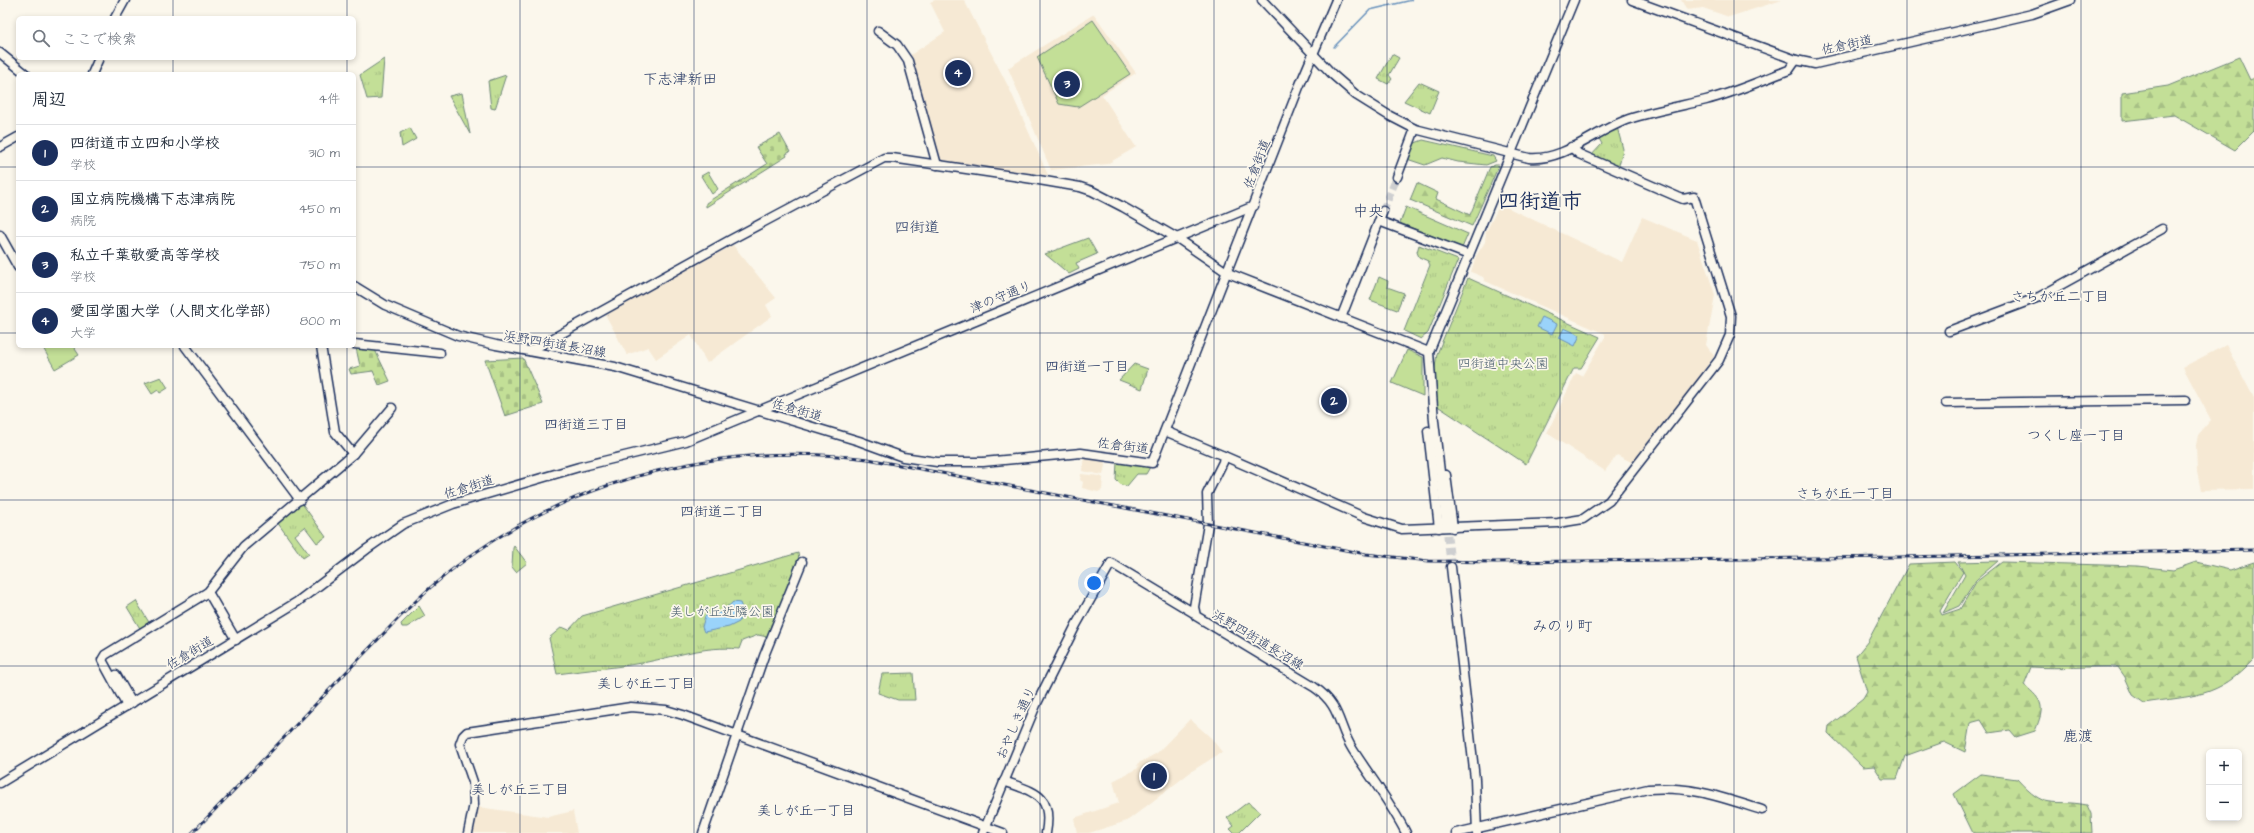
<!DOCTYPE html>
<html lang="ja">
<meta charset="utf-8">
<style>
body{margin:0;font-family:"Architects Daughter","Klee One",sans-serif;background:#f6f6f7;color:#1f2937}
.controls{position:absolute;right:12px;bottom:12px;display:grid;overflow:hidden;border-radius:6px;box-shadow:0 2px 6px #0003}
.controls button{width:36px;height:36px;display:grid;place-items:center;padding:0;border:0;border-bottom:1px solid #e0e1e3;background:#fff;color:#1f2937;font:20px sans-serif}
.you{position:absolute;left:1094px;top:583px;width:14px;height:14px;margin:-10px;border:3px solid #fff;border-radius:50%;background:#1a73e8;box-shadow:0 0 0 6px #1a73e833}
.badge{display:grid;place-items:center;width:26px;height:26px;border-radius:50%;background:#1b2f5e;color:#fff;font-size:13px;font-weight:700}
.pin{position:absolute;translate:-50% -50%;border:2px solid #fff;box-shadow:0 1px 4px #0006}
.list{margin:0;padding:0;list-style:none}
h2{display:flex;justify-content:space-between;align-items:center;height:52px;margin:0;padding:0 16px;font-size:17px}
h2 small{font-size:13px;font-weight:400;color:#747a83}
.list li{display:grid;grid-template-columns:26px 1fr auto;gap:12px;align-items:center;box-sizing:border-box;height:56px;padding:0 16px;border-top:1px solid #e0e1e3}
.list b{display:block;font-size:15px;white-space:nowrap}
.list p{margin:0;font-size:13px;white-space:nowrap;color:#747a83}
.list em{font-size:13px;font-style:normal;color:#747a83}
.icon{flex:none;width:22px;height:22px;fill:none;stroke:currentColor;stroke-width:2;stroke-linecap:round;stroke-linejoin:round}
.map{position:relative;flex:none;width:2254px;height:833px;overflow:hidden}
.search{position:absolute;background:#fff;box-shadow:0 2px 6px #0003;left:16px;top:16px;width:340px;height:44px;display:flex;align-items:center;gap:10px;box-sizing:border-box;padding:0 14px;border-radius:6px;color:#747a83;font-size:15px}
.panel{position:absolute;background:#fff;box-shadow:0 2px 6px #0003;left:16px;top:72px;width:340px;height:276px;border-radius:6px}
.map>svg:first-child{display:block}
.built{fill:#f6e9d4}
.grass{fill:#c3df97;stroke:#6f877a}
.forest{fill:url(#forest-firs);stroke:#6f877a}
.cemetery{fill:url(#cemetery-stones);stroke:#6f877a}
.park{fill:url(#park-tufts);stroke:#6f877a}
.water{fill:#9ad3fa;stroke:#6791bc}
.lines{fill:none;stroke-linecap:round;stroke-linejoin:round}
.stream{stroke:#6791bc;stroke-width:1.5}
.secondary-tunnel{stroke:#cecfd0;stroke-width:8;stroke-dasharray:8 4;stroke-linecap:butt}
.secondary-casing{stroke:#1b2f5e;stroke-width:11}
.primary-casing{stroke:#1b2f5e;stroke-width:11}
.secondary{stroke:#fbf7ec;stroke-width:8}
.primary{stroke:#fbf7ec;stroke-width:8}
.rail-casing{stroke:#1b2f5e;stroke-width:3}
.rail{stroke:#fbf7ec;stroke-width:1.5;stroke-dasharray:4.5;stroke-linecap:butt}
.grid{fill:none;stroke:#1b2f5e;stroke-width:1;stroke-opacity:0.55}
.labels{text-anchor:middle;dominant-baseline:central;stroke-width:3.5;stroke-linejoin:round;paint-order:stroke}
.street-label{font-size:13px;fill:#1b2f5e;stroke:#fbf7ec}
.park-label{font-size:13px;fill:#455b6c;stroke:#fbf7ec}
.neighbourhood-label{font-size:14px;fill:#1b2f5e;stroke:#fbf7ec}
.quarter-label{font-size:15px;fill:#1b2f5e;stroke:#fbf7ec}
.town-label{font-size:21px;font-weight:bold;fill:#1b2f5e;stroke:#fbf7ec}
</style>
<div class="map">
<svg width="2254" height="833" viewBox="0 0 2254 833">
<defs>
<pattern id="forest-firs" width="22" height="20" patternUnits="userSpaceOnUse"><rect width="22" height="20" fill="#c3df97"/><path d="M5 1l3.5 6h-7zM16 11l3.5 6h-7z" fill="#a7c085"/></pattern>
<pattern id="cemetery-stones" width="16" height="16" patternUnits="userSpaceOnUse"><rect width="16" height="16" fill="#c3df97"/><path d="M2 7V4a2 2 0 0 1 4 0v3zM10 15v-3a2 2 0 0 1 4 0v3z" fill="#a7c085"/></pattern>
<pattern id="park-tufts" width="24" height="20" patternUnits="userSpaceOnUse"><rect width="24" height="20" fill="#c3df97"/><path d="M3 7l-1-3M5 7V3M7 7l1-3M15 17l-1-3M17 17v-4M19 17l1-3" fill="none" stroke="#a7c085"/></pattern>
</defs>
<rect width="100%" height="100%" fill="#fbf7ec"/>
<filter id="ink" filterUnits="userSpaceOnUse"><feTurbulence type="fractalNoise" baseFrequency=".025" numOctaves="2"/><feDisplacementMap in="SourceGraphic" scale="8" xChannelSelector="R" yChannelSelector="G"/><feConvolveMatrix kernelMatrix="1 2 1 2 8 2 1 2 1" color-interpolation-filters="sRGB"/></filter>
<g filter="url(#ink)">
<g class="built">
<path d="M935 0H964L1010 90 1048 175 941 162 909 56 945 32 930 2Z"/>
<path d="M1681 0H1782L1729 17 1703 8 1687 10Z"/>
<path d="M1094 14 1136 73 1102 95 1136 147 1107 164 1051 170 1008 68Z"/>
<path d="M1500 204 1622 262 1642 217 1697 240 1715 295 1706 345 1714 356 1697 381 1633 463 1617 455 1605 471 1547 433 1576 373 1582 376 1605 337V334L1485 281 1483 277 1471 272 1476 256 1485 242 1486 232Z"/>
<path d="M733 245 776 298 766 305 772 316 707 363 691 335 656 359 648 347 627 355 605 314Z"/>
<path d="M2226 345 2254 398V489L2201 490 2197 472 2196 445 2198 435 2211 420 2183 367Z"/>
<path d="M1084 456 1104 459 1105 465 1103 475 1082 471Z"/>
<path d="M1081 474 1100 476 1103 478 1102 490 1098 492 1082 488 1083 482 1080 480Z"/>
<path d="M1190 719 1211 738 1222 752 1192 771 1127 821 1089 833H1077L1074 818 1119 803 1113 781 1138 768 1137 764 1157 753Z"/>
<path d="M478 807 548 817 573 811 577 833H473Z"/>
</g>
<g class="grass">
<path d="M1093 20 1130 74 1078 107 1059 104 1037 57Z"/>
<path d="M1423 140 1493 156 1496 161 1486 165 1458 162 1442 158 1425 165 1407 159 1415 143Z"/>
<path d="M1406 207 1468 234 1462 248 1400 223Z"/>
<path d="M42 346H73L79 355 55 369Z"/>
<path d="M1407 350 1423 357V396L1392 383Z"/>
<path d="M514 546 527 563 516 572 512 567 513 548Z"/>
<path d="M1998 561 1976 580 1959 606 1943 613 1965 575 1958 562Z"/>
<path d="M419 606 425 616 407 627H402L401 624Z"/>
</g>
<g class="forest">
<path d="M2239 57 2250 80 2254 78V131L2235 150 2174 115 2122 121V93L2168 86Z"/>
<path d="M1495 165H1499L1472 226 1410 200 1417 183 1438 193 1436 199 1470 215 1490 167Z"/>
<path d="M1955 562 1963 572 1940 611 1942 615 1960 609 1976 582 2002 562 2137 566 2173 570 2196 562 2230 570 2254 562V659C2217 699 2194 695 2144 703L2133 695 2125 677 2118 667C2089 666 2060 669 2031 667L2024 685C2044 701 2045 707 2035 731L2016 737 2010 730 1989 733 1981 720 1970 723 1965 752 1944 742 1905 756 1897 779H1882L1874 766 1863 767 1828 733 1829 726 1863 699 1867 692 1856 656 1868 641 1909 564Z"/>
<path d="M1981 774 2017 779C2047 812 2049 798 2087 805L2091 814 2092 833H1973L1954 794Z"/>
</g>
<g class="cemetery">
<path d="M780 134 790 152 786 154 787 156 706 207V203L767 164 756 147Z"/>
<path d="M356 348 375 350 390 381 379 385 373 371 351 374 349 369 360 366Z"/>
<path d="M523 358 543 404 505 416 485 360Z"/>
</g>
<g class="park">
<path d="M1392 54 1399 58 1389 75 1392 79 1388 84 1378 79Z"/>
<path d="M384 59 381 98 367 99 360 75Z"/>
<path d="M506 75 495 109 491 108 488 81Z"/>
<path d="M1419 82 1439 91 1430 113 1404 101Z"/>
<path d="M462 93 470 134 449 96Z"/>
<path d="M1617 127 1623 149 1618 169 1589 158 1602 144 1597 135Z"/>
<path d="M410 128 416 139 402 147 400 133Z"/>
<path d="M708 172 718 189 712 194 701 176Z"/>
<path d="M1088 238 1097 254 1076 263 1079 269 1069 274 1045 254Z"/>
<path d="M1419 245 1458 260 1428 333 1421 339 1404 331 1430 265 1428 261 1419 257 1417 252Z"/>
<path d="M1379 277 1388 281 1387 287 1404 293 1397 310 1370 300Z"/>
<path d="M1468 278 1600 337 1581 368H1574L1526 464 1436 405 1434 374 1437 354Z"/>
<path d="M1134 364 1148 369 1142 389 1119 380Z"/>
<path d="M161 377 168 388 160 393 158 390 152 394 145 383Z"/>
<path d="M1117 462 1148 464 1150 467 1146 474H1137L1127 486 1121 485 1116 480Z"/>
<path d="M301 502 326 537 317 543 305 527 295 535 309 554 303 558 277 522Z"/>
<path d="M798 553 799 560 772 638 758 635 742 641 739 649C705 645 675 657 642 663 614 668 585 670 557 674L549 638 562 627 569 630 582 616Z"/>
<path d="M136 601 150 624 141 630 127 607Z"/>
<path d="M913 673 915 700H898L878 693 882 674Z"/>
<path d="M1248 802 1260 812 1239 833H1234L1230 829 1234 826 1227 818Z"/>
</g>
<g class="water">
<path d="M1542 317 1557 324 1552 334 1537 327Z"/>
<path d="M1564 328 1580 335 1575 346 1559 338Z"/>
<path d="M733 602 740 603 743 611 739 622 729 627 704 632 702 627 705 616 722 612Z"/>
</g>
<g class="lines">
<path class="stream" d="M1334 47 1370 10 1412 0"/>
<g class="secondary-tunnel">
<path d="M1383 211 1397 177"/>
<path d="M1446 523 1451 567"/>
</g>
<g class="secondary-casing">
<g id="secondary">
<path d="M1262 0 1333 75 1356 95 1388 115 1415 129 1529 158C1565 161 1596 130 1629 119 1654 111 1681 106 1706 100 1734 93 1762 80 1789 70L1796 60"/>
<path d="M115 18 125 0"/>
<path d="M878 31 897 45 908 61 937 165"/>
<path d="M92 74 99 58"/>
<path d="M0 147 18 137"/>
<path d="M1397 177 1415 129"/>
<path d="M1379 221 1469 255"/>
<path d="M0 235 18 267"/>
<path d="M1341 318 1383 211"/>
<path d="M1949 331 2039 297 2162 229"/>
<path d="M354 344 440 353"/>
<path d="M185 346 300 500"/>
<path d="M321 346 335 432 353 454"/>
<path d="M530 351 730 240 884 158H892L1033 179 1080 187 1092 191 1123 207 1177 238 1228 273 1429 352"/>
<path d="M1946 403 2186 400"/>
<path d="M758 411 1254 206"/>
<path d="M1428 431 1439 528"/>
<path d="M1224 456 1364 517 1402 529 1558 523 1583 519 1609 501 1719 360 1730 335 1731 316 1694 197 1683 199 1678 197 1579 154 1571 147"/>
<path d="M1446 475 1453 528"/>
<path d="M1446 523 1434 421 1429 352 1574 0"/>
<path d="M1451 567 1475 779 1477 833"/>
<path d="M208 592 236 640"/>
<path d="M116 675 132 703"/>
<path d="M127 706 102 660 105 655 208 592 244 546 353 454 392 408"/>
<path d="M1004 781C1035 793 1053 794 1046 833"/>
<path d="M468 833 474 804 473 782 460 744 463 736 467 732 631 707 666 710 683 715 1003 833"/>
<path d="M703 833 764 656 802 562"/>
<path d="M983 833 1036 705 1076 625 1111 563 1194 613"/>
<path d="M1456 833 1648 789C1693 786 1720 797 1762 810"/>
</g>
</g>
<g class="primary-casing">
<g id="primary">
<path d="M1632 0 1796 60 1815 64 2032 14 2071 0"/>
<path d="M0 53 26 74"/>
<path d="M354 286 385 305 458 336 496 345 615 367 859 441 903 457 937 462H983L1081 453 1152 463 1299 87 1336 0"/>
<path d="M1165 431 1224 456 1223 462 1207 494 1208 524 1194 607 1196 616 1314 687C1342 706 1337 725 1353 750 1371 778 1391 803 1406 833"/>
<path d="M0 783 297 602 367 549 403 524 453 504 579 467 686 441 758 411"/>
</g>
</g>
<use href="#secondary" class="secondary"/>
<use href="#primary" class="primary"/>
<g class="rail-casing">
<path id="rail" d="M192 833C248 777 301 719 356 662 381 637 405 610 431 587 551 483 713 439 868 459L1366 554 1429 561 1496 562 1899 557 2254 550"/>
</g>
<use href="#rail" class="rail"/>
</g>
</g>
<path class="grid" d="M173 0V18M347 0V18M520 0V833M694 0V833M867 0V833M1040 0V833M1214 0V833M1387 0V833M1560 0V833M1734 0V833M1907 0V833M2081 0V833M173 58V74M347 58V74M0 167H18M354 167H2254M0 333H18M354 333H2254M173 346V833M347 346V833M0 500H2254M0 666H2254"/>
<g class="labels">
<g class="street-label">
<text transform="translate(1847 45) rotate(-12)">佐倉街道</text>
<text transform="translate(1257 164) rotate(-69)">佐倉街道</text>
<text transform="translate(1001 297) rotate(-22)">津の守通り</text>
<text transform="translate(555 344) rotate(10)">浜野四街道長沼線</text>
<text transform="translate(797 410) rotate(16)">佐倉街道</text>
<text transform="translate(1123 446) rotate(7)">佐倉街道</text>
<text transform="translate(469 487) rotate(-17)">佐倉街道</text>
<text transform="translate(1258 640) rotate(31)">浜野四街道長沼線</text>
<text transform="translate(190 653) rotate(-31)">佐倉街道</text>
<text transform="translate(1016 723) rotate(-66)">おやしき通り</text>
</g>
<g class="park-label">
<text x="1503" y="364">四街道中央公園</text>
<text x="722" y="612">美しが丘近隣公園</text>
</g>
<g class="neighbourhood-label">
<text x="2060" y="297">さちが丘二丁目</text>
<text x="1087" y="367">四街道一丁目</text>
<text x="586" y="425">四街道三丁目</text>
<text x="2076" y="436">つくし座一丁目</text>
<text x="1845" y="494">さちが丘一丁目</text>
<text x="722" y="512">四街道二丁目</text>
<text x="646" y="684">美しが丘二丁目</text>
<text x="520" y="790">美しが丘三丁目</text>
<text x="806" y="811">美しが丘一丁目</text>
</g>
<g class="quarter-label">
<text x="680" y="79">下志津新田</text>
<text x="1368" y="211">中央</text>
<text x="917" y="227">四街道</text>
<text x="1562" y="626">みのり町</text>
<text x="2078" y="736">鹿渡</text>
</g>
<g class="town-label">
<text x="1540" y="201">四街道市</text>
</g>
</g>
</svg>
<div class="controls">
<button>+</button>
<button>−</button>
</div>
<div class="you"></div>
<div class="pin badge" style="left:1154px;top:776px">1</div>
<div class="pin badge" style="left:1334px;top:401px">2</div>
<div class="pin badge" style="left:1067px;top:84px">3</div>
<div class="pin badge" style="left:958px;top:73px">4</div>
<div class="search"><svg class="icon" aria-label="search" viewBox="0 0 24 24"><circle cx="10" cy="10" r="6"/><path d="M15 15l6 6"/></svg>ここで検索</div>
<section class="panel">
<h2>周辺<small>4件</small></h2>
<ul class="list">
<li><span class="badge">1</span><div><b>四街道市立四和小学校</b><p>学校</p></div><em>310 m</em></li>
<li><span class="badge">2</span><div><b>国立病院機構下志津病院</b><p>病院</p></div><em>450 m</em></li>
<li><span class="badge">3</span><div><b>私立千葉敬愛高等学校</b><p>学校</p></div><em>750 m</em></li>
<li><span class="badge">4</span><div><b>愛国学園大学（人間文化学部）</b><p>大学</p></div><em>800 m</em></li>
</ul>
</section>
</div>
